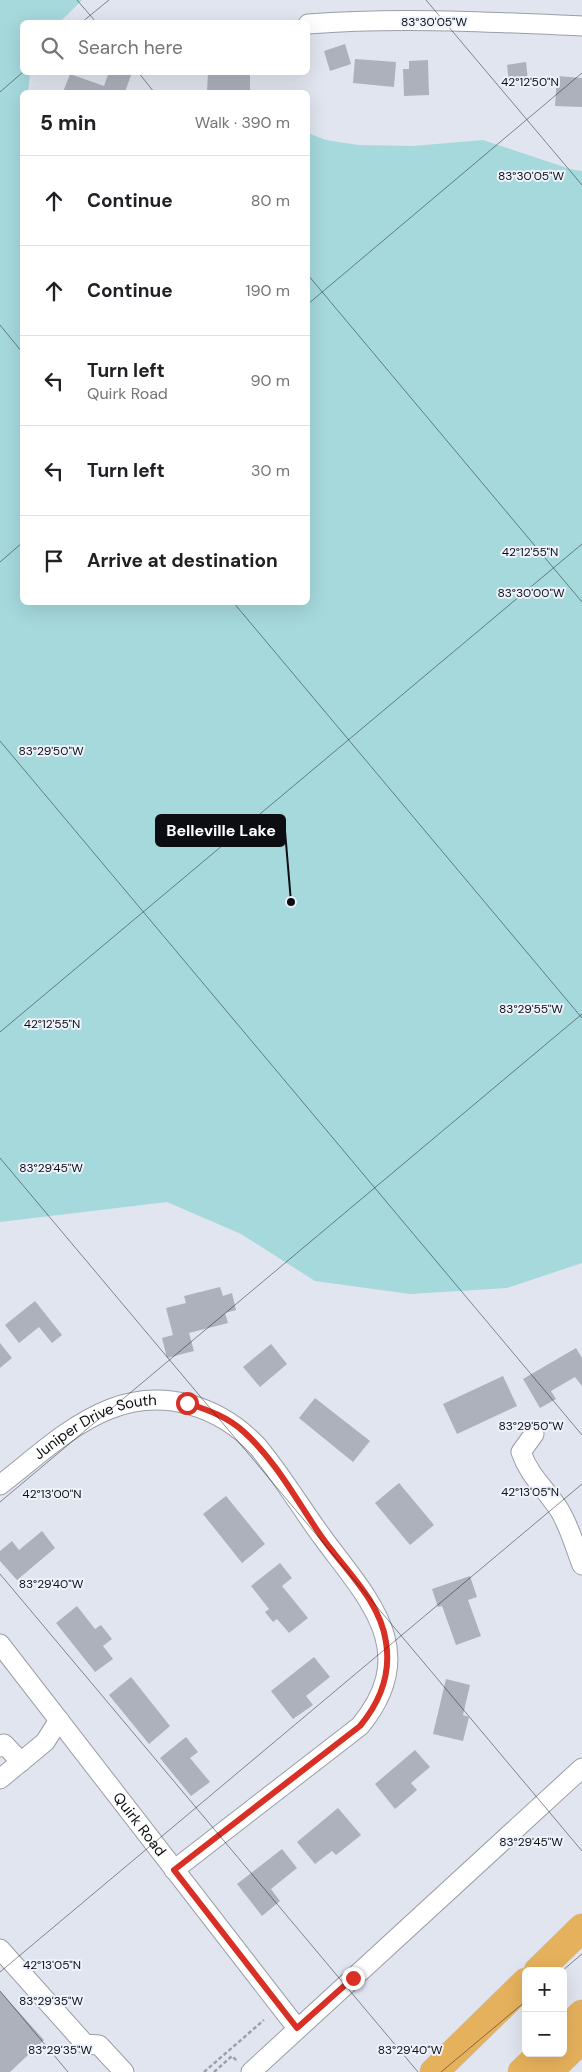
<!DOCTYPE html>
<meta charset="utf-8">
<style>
body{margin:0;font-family:"DM Sans",sans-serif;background:#f2f2f2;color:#202124}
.controls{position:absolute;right:15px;bottom:15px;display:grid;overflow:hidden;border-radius:8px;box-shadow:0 5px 20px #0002}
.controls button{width:45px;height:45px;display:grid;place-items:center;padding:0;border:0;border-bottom:1px solid #e0e0e0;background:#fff;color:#202124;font:25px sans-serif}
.stop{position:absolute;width:15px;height:15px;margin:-11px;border:4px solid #d93025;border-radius:50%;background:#fff}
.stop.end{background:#d93025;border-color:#fff;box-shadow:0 1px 5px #0008}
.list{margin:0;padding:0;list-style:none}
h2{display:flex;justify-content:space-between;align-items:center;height:65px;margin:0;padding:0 20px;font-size:21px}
h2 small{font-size:16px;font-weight:400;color:#757577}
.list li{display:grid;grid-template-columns:32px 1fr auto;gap:15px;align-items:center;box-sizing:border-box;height:90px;padding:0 20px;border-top:1px solid #e0e0e0}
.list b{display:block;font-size:19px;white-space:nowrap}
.list p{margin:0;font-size:16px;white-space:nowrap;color:#757577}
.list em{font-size:16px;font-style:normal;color:#757577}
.icon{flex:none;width:28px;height:28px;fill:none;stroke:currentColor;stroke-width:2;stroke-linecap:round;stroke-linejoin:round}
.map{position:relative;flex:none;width:582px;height:2072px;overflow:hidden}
.search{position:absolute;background:#fff;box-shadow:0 5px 20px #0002;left:20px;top:20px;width:290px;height:55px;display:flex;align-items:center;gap:12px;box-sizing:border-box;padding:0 18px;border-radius:8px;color:#757577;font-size:19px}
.panel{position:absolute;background:#fff;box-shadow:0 5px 20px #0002;left:20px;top:90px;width:290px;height:515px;border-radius:8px}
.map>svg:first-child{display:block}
.water{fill:#a5d9dc}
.building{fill:#adb1bb}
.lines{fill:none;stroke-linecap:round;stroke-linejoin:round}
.minor-casing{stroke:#9a9ea7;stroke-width:21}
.highway-casing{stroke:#c5c5c6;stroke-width:29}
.path{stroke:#9da0a8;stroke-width:2.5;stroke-dasharray:4 2.5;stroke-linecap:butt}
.minor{stroke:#fff;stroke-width:19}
.highway{stroke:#e6b15c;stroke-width:28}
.route{stroke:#d93025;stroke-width:6}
.ticks{fill:none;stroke:#0c0e11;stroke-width:1;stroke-opacity:0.45}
.labels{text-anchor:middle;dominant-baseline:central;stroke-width:4;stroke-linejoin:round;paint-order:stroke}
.street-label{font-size:15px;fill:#0c0e11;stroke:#eef2fc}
.ticks-label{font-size:12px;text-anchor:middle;fill:#0c0e11;stroke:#eef2fc;stroke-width:4;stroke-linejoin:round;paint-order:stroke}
.leader{fill:none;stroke:#0c0e11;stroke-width:2}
.callout-dot{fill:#0c0e11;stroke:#eef2fc;stroke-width:2}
.callout{fill:#0c0e11;stroke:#0c0e11;stroke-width:2}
.callout-label{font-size:16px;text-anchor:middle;font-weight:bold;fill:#fff}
</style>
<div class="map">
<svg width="582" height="2072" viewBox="0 0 582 2072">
<rect width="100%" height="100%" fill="#e1e5ef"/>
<path class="water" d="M0 0H82L60 22H22V72L30 73 28 92H22V602H308V133L326 140 358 145 413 146 483 140 570 169 582 171V1263L507 1288 410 1294 315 1281 241 1234 167 1202 0 1222Z"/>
<g class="building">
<path d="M345 44 351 64 330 71 324 51Z"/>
<path d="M355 59 396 62 394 87 353 83Z"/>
<path d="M428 60 429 95 404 96 403 69H409V61Z"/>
<path d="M526 62 528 81 509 83 507 65Z"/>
<path d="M109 72H124L131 75 125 92H63L70 74 104 86Z"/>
<path d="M208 72 250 73V92H207Z"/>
<path d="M557 76 582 78V107L555 106Z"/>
<path d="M220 1287 223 1296 232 1293 236 1310 225 1313 228 1323 189 1333 194 1351 167 1358 162 1338 173 1335 166 1308 186 1303 184 1296Z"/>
<path d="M35 1301 62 1335 52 1343 39 1327 19 1343 5 1325Z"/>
<path d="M0 1343 12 1358 0 1368Z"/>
<path d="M271 1344 287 1364 260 1387 243 1367Z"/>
<path d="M576 1348 582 1358V1386L575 1377 551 1391 556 1399 540 1408 523 1379Z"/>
<path d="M503 1376 517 1406 457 1434 443 1404Z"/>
<path d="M315 1398 370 1441 353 1462 299 1418Z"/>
<path d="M399 1483 434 1525 410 1545 375 1503Z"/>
<path d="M226 1496 265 1544 242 1563 203 1514Z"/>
<path d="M42 1531 55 1548 17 1580 0 1561V1551L12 1541 19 1550Z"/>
<path d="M280 1563 292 1578 282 1586 308 1618 289 1633 277 1619 273 1622 265 1612 269 1609 251 1586Z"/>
<path d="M470 1576 477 1597 468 1600 481 1636 456 1645 442 1606 438 1607 432 1589Z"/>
<path d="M77 1606 95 1629 101 1625 112 1639 103 1646 113 1659 95 1672 56 1623Z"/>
<path d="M314 1657 330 1677 306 1696 313 1705 293 1719 271 1691Z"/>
<path d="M131 1677 170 1726 149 1744 109 1695Z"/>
<path d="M446 1679 470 1685 463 1715 469 1717 463 1741 433 1734Z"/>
<path d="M186 1737 198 1752 190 1758 210 1782 191 1796 160 1758Z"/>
<path d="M415 1750 430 1767 411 1783 417 1790 395 1809 375 1784Z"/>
<path d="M338 1808 361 1835 336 1855 332 1851 315 1864 297 1842Z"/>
<path d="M282 1849 297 1868 271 1889 280 1901 262 1916 237 1884Z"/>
<path d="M0 1991 44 2040 10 2072H0Z"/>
</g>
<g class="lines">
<g class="minor-casing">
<g id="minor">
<path d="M308 24C399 17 490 22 582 26"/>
<path d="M534 1434 521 1452C529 1476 547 1490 560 1511 570 1528 575 1547 582 1565"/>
<path id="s1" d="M0 1485C34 1459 69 1425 110 1409 164 1388 220 1406 258 1447 282 1476 301 1508 323 1538 368 1599 422 1651 360 1726L174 1870"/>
<path id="s2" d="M0 1644 297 2028"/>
<path d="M0 1747 4 1744 21 1762"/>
<path d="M0 1779 45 1742 59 1720"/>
<path d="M0 1949 85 2044 99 2045 124 2072"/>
<path d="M251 2072 582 1768"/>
</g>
</g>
<g class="highway-casing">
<g id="highway">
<path d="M538 1971 582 1928"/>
<path d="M563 2033 582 2014"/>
<path d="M434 2072 526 1982"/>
<path d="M522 2072 542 2053"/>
<path d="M548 2072 582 2039"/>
</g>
</g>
<g class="path">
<path d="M204 2072 264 2020"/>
<path d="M214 2072 232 2056 238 2062"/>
</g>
<use href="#minor" class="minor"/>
<use href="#highway" class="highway"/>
</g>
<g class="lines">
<path class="route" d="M187 1403C208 1410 228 1417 244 1432 276 1461 297 1501 321 1536 344 1569 380 1600 386 1642 391 1673 380 1702 360 1726L174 1870 297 2028 353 1978"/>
</g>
<path class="ticks" d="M77 0 96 22M426 0 582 185M82 22 109 0M138 72 154 92M0 92 23 72M308 275 582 602M308 304 582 73M0 325 22 352M0 562 22 543M233 602 582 1018M0 741 582 1435M0 1032 582 544M0 1158 582 1851M0 1502 582 1014M0 1574 418 2072M562 1971 582 1954M0 1972 582 1484M0 1991 68 2072M441 2072 526 2001"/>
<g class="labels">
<g class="street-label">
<text stroke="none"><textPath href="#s1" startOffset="114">Juniper Drive South</textPath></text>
<text stroke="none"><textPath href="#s2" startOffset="228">Quirk Road</textPath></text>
</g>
</g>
<g class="ticks-label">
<text x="434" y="26">83°30'05"W</text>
<text x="530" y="86">42°12'50"N</text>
<text x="531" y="180">83°30'05"W</text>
<text x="530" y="556">42°12'55"N</text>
<text x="531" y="597">83°30'00"W</text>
<text x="51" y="755">83°29'50"W</text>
<text x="531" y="1013">83°29'55"W</text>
<text x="52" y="1028">42°12'55"N</text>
<text x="51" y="1172">83°29'45"W</text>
<text x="531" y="1430">83°29'50"W</text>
<text x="530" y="1496">42°13'05"N</text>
<text x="52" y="1498">42°13'00"N</text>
<text x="51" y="1588">83°29'40"W</text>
<text x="531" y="1846">83°29'45"W</text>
<text x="52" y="1969">42°13'05"N</text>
<text x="51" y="2005">83°29'35"W</text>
<text x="60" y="2054">83°29'35"W</text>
<text x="410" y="2054">83°29'40"W</text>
</g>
<path class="leader" d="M291 902L285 831"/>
<circle class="callout-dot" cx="291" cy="902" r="5"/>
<rect class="callout" x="156" y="815" width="129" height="31" rx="5"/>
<g class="callout-label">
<text x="221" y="836">Belleville Lake</text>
</g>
</svg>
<div class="controls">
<button>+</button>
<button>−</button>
</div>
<div class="stop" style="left:187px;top:1403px"></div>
<div class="stop end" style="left:353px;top:1978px"></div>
<div class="search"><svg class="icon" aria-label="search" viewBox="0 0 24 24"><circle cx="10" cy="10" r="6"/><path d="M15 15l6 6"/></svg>Search here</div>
<section class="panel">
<h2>5 min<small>Walk · 390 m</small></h2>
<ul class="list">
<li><svg class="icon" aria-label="ahead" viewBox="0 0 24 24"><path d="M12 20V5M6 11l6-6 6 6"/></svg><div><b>Continue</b></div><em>80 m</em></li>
<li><svg class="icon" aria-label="ahead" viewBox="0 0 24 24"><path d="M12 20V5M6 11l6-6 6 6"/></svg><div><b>Continue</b></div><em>190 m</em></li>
<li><svg class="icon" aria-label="left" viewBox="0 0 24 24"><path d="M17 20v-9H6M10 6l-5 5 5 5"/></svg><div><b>Turn left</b><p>Quirk Road</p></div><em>90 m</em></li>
<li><svg class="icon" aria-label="left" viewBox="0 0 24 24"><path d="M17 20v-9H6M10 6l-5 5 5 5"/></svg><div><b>Turn left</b></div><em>30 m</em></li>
<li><svg class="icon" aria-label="arrive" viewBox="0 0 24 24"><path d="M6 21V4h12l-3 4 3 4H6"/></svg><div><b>Arrive at destination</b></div></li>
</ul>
</section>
</div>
